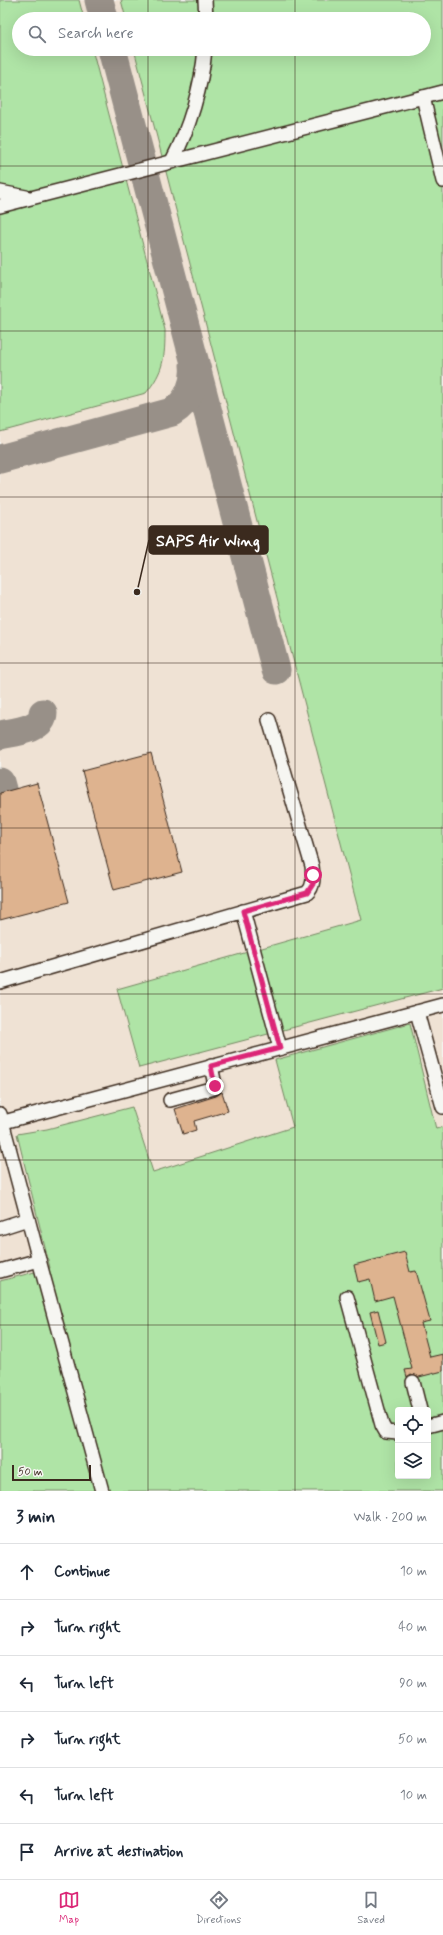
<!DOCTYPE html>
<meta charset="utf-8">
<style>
body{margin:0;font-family:Mynerve,sans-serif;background:#f2f2f3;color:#1f2937}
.controls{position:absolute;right:12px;bottom:12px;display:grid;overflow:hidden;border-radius:4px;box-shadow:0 4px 16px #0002}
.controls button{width:36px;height:36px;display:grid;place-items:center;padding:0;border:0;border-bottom:1px solid #e0e1e3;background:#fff;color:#1f2937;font:20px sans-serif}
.scale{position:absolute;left:12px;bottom:10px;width:79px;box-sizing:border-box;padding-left:4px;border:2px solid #3b2a1e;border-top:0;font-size:11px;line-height:14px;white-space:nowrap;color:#3b2a1e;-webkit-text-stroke:3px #f6f6f2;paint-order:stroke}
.stop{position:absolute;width:12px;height:12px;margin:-9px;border:3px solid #db2777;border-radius:50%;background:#fff}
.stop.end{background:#db2777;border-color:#fff;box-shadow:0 1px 4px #0008}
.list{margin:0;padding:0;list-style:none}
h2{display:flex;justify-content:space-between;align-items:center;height:52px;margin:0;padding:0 16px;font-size:17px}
h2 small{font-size:13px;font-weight:400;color:#747a83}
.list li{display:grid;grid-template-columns:26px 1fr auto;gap:12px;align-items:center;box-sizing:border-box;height:56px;padding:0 16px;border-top:1px solid #e0e1e3}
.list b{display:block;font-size:15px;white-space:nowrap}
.list em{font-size:13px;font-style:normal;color:#747a83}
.icon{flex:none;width:22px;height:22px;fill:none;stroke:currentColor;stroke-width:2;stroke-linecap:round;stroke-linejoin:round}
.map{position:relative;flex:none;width:443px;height:1491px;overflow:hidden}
.search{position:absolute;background:#fff;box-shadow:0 4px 16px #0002;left:12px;right:12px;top:12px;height:44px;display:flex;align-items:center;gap:10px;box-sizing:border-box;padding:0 14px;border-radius:22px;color:#747a83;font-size:15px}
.sheet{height:388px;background:#fff}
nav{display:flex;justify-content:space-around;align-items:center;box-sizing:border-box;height:56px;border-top:1px solid #e0e1e3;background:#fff;font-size:11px;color:#747a83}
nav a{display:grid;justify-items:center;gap:2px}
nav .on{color:#db2777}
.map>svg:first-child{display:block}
.built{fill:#efe2d4;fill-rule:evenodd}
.green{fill:#afe4a6;stroke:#758762;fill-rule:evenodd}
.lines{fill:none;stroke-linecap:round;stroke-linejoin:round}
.taxiway{stroke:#989088;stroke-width:29}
.building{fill:#deb38f;stroke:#3b2a1e}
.minor-casing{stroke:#3b2a1e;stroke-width:16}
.minor{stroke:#f6f6f2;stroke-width:13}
.route{stroke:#db2777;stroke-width:5}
.grid{fill:none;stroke:#3b2a1e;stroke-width:1;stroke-opacity:0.55}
.leader{fill:none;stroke:#3b2a1e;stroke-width:1.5}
.callout-dot{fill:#3b2a1e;stroke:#f6f6f2;stroke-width:1.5}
.callout{fill:#3b2a1e;stroke:#3b2a1e;stroke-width:1.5}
.callout-label{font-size:16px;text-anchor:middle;font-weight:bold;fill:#fff}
</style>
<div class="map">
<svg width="443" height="1491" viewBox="0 0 443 1491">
<rect width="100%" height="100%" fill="#f6f6f2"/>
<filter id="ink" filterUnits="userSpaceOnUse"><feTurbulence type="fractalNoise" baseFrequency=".025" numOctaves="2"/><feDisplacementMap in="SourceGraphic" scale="8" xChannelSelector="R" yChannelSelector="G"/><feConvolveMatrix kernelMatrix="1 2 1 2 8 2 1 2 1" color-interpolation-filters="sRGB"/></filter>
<g filter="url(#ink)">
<path class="built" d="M0 0H443V1491H0ZM19 19H424V49H19ZM398 1410H428V1476H398Z"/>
<g class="green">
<path d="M0 0H79L84 19H19V49H92L165 330C165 357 164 371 146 393L0 432Z"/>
<path d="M121 0H443V988L139 1068 117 989 361 920 134 49H424V19H126Z"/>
<path d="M410 1023 436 1129 443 1127V1491H0V1281L50 1268 17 1134 47 1129 132 1107 153 1172 293 1127 275 1060ZM398 1410H428V1476H398Z"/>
</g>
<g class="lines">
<g class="taxiway">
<path d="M99 0 104 19"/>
<path d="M112 49 276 670"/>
<path d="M0 459 172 412C188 402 196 384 194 365"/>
<path d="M0 735C13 732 43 730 43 713"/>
<path d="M0 782 3 793"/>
</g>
</g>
<g class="building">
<path d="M151 753 182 872 114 890 82 771Z"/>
<path d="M37 783 69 902 0 920V793Z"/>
<path d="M222 1092 228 1111 194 1121 196 1130 183 1134 175 1109 216 1096Z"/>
<path d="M405 1252 410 1272 416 1271 430 1321 421 1323 430 1357 443 1354V1371L419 1377 411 1374 407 1377 405 1370 412 1369 393 1296 375 1301 370 1279 358 1282 354 1265Z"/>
<path d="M378 1310 386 1342 378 1344 370 1312Z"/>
</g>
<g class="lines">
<g class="minor-casing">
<g id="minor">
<path d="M205 0 206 19"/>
<path d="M423 97 443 181"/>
<path d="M172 161C189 129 202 86 205 49"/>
<path d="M0 192 26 197"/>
<path d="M0 206 443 92"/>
<path d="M243 911 280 1048"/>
<path d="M0 982 307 893C315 886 313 875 312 866L269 720"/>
<path d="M417 1012 443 1107"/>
<path d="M170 1100 214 1088 215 1085 211 1066"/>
<path d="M0 1114 39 1260 0 1271"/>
<path d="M0 1123 443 1005"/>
<path d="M0 1228 28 1219"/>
<path d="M39 1260 102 1491"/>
<path d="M347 1297 382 1425 386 1432 398 1433"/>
<path d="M413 1382 420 1410"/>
<path d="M428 1426 443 1422"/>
</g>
</g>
<use href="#minor" class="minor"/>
</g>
</g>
<g class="lines" filter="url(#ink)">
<path class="route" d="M215 1086 211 1066 280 1048 243 911 307 893 313 884V875"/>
</g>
<path class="grid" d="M148 0V19M295 0V19M148 49V1491M295 49V1491M0 166H443M0 331H443M0 497H443M0 663H443M0 828H443M0 994H443M0 1160H443M0 1325H443"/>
<path class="leader" d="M137 592L149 540"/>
<circle class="callout-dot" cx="137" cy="592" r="4"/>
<rect class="callout" x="149" y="526" width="119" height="28" rx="4"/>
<g class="callout-label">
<text x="208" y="546">SAPS Air Wing</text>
</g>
</svg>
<div class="controls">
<button><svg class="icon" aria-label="locate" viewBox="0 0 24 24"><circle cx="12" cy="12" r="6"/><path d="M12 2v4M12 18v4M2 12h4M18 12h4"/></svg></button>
<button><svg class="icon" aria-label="layers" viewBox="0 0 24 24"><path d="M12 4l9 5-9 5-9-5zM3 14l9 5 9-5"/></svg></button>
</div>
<div class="scale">50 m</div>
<div class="stop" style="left:313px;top:875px"></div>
<div class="stop end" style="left:215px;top:1086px"></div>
<div class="search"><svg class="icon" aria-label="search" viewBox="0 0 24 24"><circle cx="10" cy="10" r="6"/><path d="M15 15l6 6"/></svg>Search here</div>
</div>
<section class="sheet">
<h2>3 min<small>Walk · 200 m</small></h2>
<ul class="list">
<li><svg class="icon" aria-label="ahead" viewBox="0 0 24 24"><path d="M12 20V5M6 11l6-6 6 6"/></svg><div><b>Continue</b></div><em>10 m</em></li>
<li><svg class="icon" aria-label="right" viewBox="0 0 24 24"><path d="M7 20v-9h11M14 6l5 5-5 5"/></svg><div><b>Turn right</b></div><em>40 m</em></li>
<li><svg class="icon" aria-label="left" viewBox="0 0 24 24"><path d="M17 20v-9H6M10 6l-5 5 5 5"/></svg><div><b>Turn left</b></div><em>90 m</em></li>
<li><svg class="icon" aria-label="right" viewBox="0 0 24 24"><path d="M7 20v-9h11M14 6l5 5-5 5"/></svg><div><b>Turn right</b></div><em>50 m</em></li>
<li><svg class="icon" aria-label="left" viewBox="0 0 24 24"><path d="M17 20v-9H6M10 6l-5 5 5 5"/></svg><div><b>Turn left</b></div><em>10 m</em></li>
<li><svg class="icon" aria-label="arrive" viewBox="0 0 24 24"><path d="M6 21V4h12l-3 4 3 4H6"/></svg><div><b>Arrive at destination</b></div></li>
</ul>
</section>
<nav>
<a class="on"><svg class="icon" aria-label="map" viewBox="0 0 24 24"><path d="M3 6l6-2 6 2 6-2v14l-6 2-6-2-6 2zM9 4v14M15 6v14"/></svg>Map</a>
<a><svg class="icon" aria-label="directions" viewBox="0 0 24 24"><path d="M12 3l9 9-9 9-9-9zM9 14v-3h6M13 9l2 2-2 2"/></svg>Directions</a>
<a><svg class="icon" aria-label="saved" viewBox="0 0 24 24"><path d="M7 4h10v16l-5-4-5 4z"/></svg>Saved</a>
</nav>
